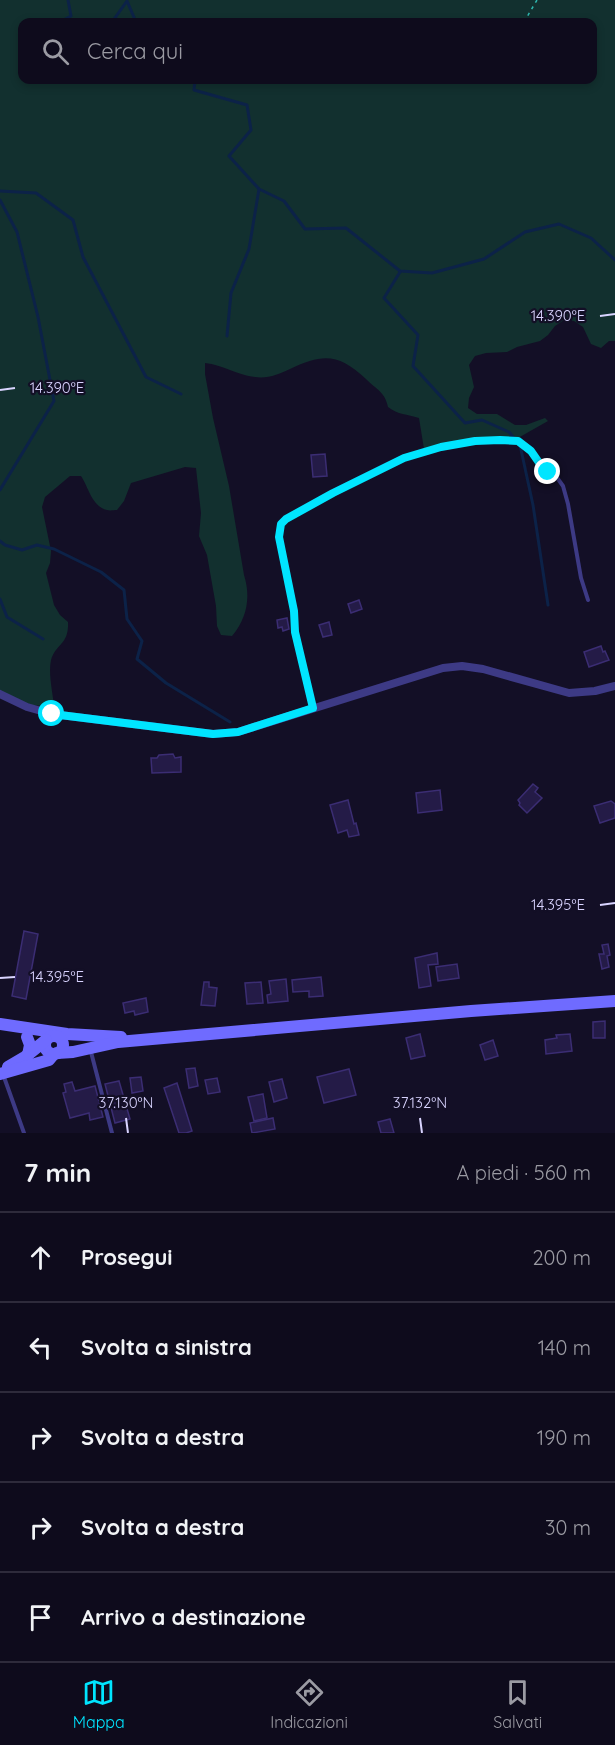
<!DOCTYPE html>
<html lang="it">
<meta charset="utf-8">
<style>
body{margin:0;font-family:Quicksand,sans-serif;background:#171425;color:#f1f3f6}
.stop{position:absolute;width:18px;height:18px;margin:-14px;border:4px solid #00e5ff;border-radius:50%;background:#fff}
.stop.end{background:#00e5ff;border-color:#fff;box-shadow:0 2px 6px #0008}
.list{margin:0;padding:0;list-style:none}
h2{display:flex;justify-content:space-between;align-items:center;height:78px;margin:0;padding:0 24px;font-size:26px}
h2 small{font-size:20px;font-weight:400;color:#9b9ba3}
.list li{display:grid;grid-template-columns:39px 1fr auto;gap:18px;align-items:center;box-sizing:border-box;height:90px;padding:0 24px;border-top:2px solid #2e2b3b}
.list b{display:block;font-size:22px;white-space:nowrap}
.list em{font-size:20px;font-style:normal;color:#9b9ba3}
.icon{flex:none;width:33px;height:33px;fill:none;stroke:currentColor;stroke-width:2;stroke-linecap:round;stroke-linejoin:round}
.map{position:relative;flex:none;width:615px;height:1133px;overflow:hidden}
.search{position:absolute;background:#0e0b1c;box-shadow:0 3px 9px #0003;left:18px;right:18px;top:18px;height:66px;display:flex;align-items:center;gap:15px;box-sizing:border-box;padding:0 21px;border-radius:12px;color:#9b9ba3;font-size:22px}
.sheet{height:528px;background:#0e0b1c}
nav{display:flex;justify-content:space-around;align-items:center;box-sizing:border-box;height:84px;border-top:2px solid #2e2b3b;background:#0e0b1c;font-size:16px;color:#9b9ba3}
nav a{display:grid;justify-items:center;gap:3px}
nav .on{color:#00e5ff}
.map>svg:first-child{display:block}
.green{fill:#12302f;fill-rule:evenodd}
.lines{fill:none;stroke-linecap:round;stroke-linejoin:round}
.stream{stroke:#0c2248;stroke-width:3}
.building{fill:#241b47;stroke:#3b2d73;stroke-width:1.5}
.path{stroke:#2fb8b0;stroke-width:1.5;stroke-dasharray:3 4.5;stroke-linecap:butt}
.lane{stroke:#3d3a85;stroke-width:4}
.street{stroke:#3d3a85;stroke-width:8}
.secondary{stroke:#6f6bff;stroke-width:12}
.route{stroke:#00e5ff;stroke-width:8}
.ticks{fill:none;stroke:#d9d4ff;stroke-width:2}
.ticks-label{font-size:15px;text-anchor:middle;fill:#d9d4ff;stroke:#130f26;stroke-width:4.5;stroke-linejoin:round;paint-order:stroke}
</style>
<div class="map">
<svg width="615" height="1133" viewBox="0 0 615 1133">
<rect width="100%" height="100%" fill="#130f26"/>
<path class="green" d="M0 0H615V341H609L601 348 591 344 583 327 574 321 564 320 555 326 548 335 540 341 517 347 507 352 486 353 475 356 469 365 474 387 469 398 468 408 477 414H497L515 425H526L545 418 548 421 518 438 506 437 424 449 419 418C407 414 398 415 388 407 385 392 377 390 366 379 339 354 324 353 290 369 280 374 267 379 255 377 237 375 223 365 205 363V374L213 418 229 486 244 575C251 597 247 618 232 636L221 635 217 626 216 606 207 555 199 536 201 513 196 468 185 467 131 483 124 501 117 510C114 510 110 511 107 510 92 507 88 486 81 476H70L45 497 42 507 51 551 50 563 46 573 54 605 60 615 68 622C69 645 56 643 51 660 48 674 53 693 54 707L31 705 0 692ZM22 22H592V80H22Z"/>
<g class="lines">
<g class="stream">
<path d="M60 22 71 16 68 0"/>
<path d="M112 22 127 1 136 22"/>
<path d="M195 80 194 90 247 105 251 130 229 156 259 189 284 201 305 229 346 228 400 271 432 273 484 259 525 232 559 224 591 238 615 260"/>
<path d="M0 191 36 193 73 220 83 257 146 377 181 394"/>
<path d="M0 200 17 232 38 317 54 401 0 490"/>
<path d="M400 272 384 298 418 335 413 366 465 423 482 420 509 432 520 445 533 505 548 605"/>
<path d="M227 336 231 293 249 249 259 189"/>
<path d="M0 541 5 545 22 550 37 545 54 549 101 572 124 590 127 619 142 641 137 659 166 683 230 722"/>
<path d="M0 599 7 617 43 639"/>
</g>
</g>
<g class="building">
<path d="M325 454 327 476 313 477 311 455Z"/>
<path d="M359 600 362 609 351 613 348 604Z"/>
<path d="M287 618 289 629 283 631 282 627 278 628 277 620Z"/>
<path d="M329 622 332 635 323 637 319 625Z"/>
<path d="M601 646 603 652 605 651 609 660 589 667 584 652Z"/>
<path d="M173 754 175 758 181 757V772L152 773 151 758H157L159 755Z"/>
<path d="M533 784 538 788 535 792 542 798 527 813 519 805 520 803 518 800Z"/>
<path d="M440 790 442 810 418 813 416 793Z"/>
<path d="M348 800 354 824 356 823 359 835 349 837 347 830 338 833 330 805Z"/>
<path d="M611 801 615 804V818L600 823 594 806Z"/>
<path d="M24 931 38 934 26 999 12 996Z"/>
<path d="M608 944 610 955 607 956 609 967 602 969 599 954H604L602 945Z"/>
<path d="M437 953 438 964 428 965 431 986 419 988 415 958Z"/>
<path d="M457 964 459 978 438 981 436 967Z"/>
<path d="M321 977 323 996 309 997V991L293 992 292 980Z"/>
<path d="M286 979 288 1001 268 1003 267 995 271 994 269 981Z"/>
<path d="M204 982H209V987L217 988 215 1006 201 1005Z"/>
<path d="M261 982 263 1003 247 1004 245 983Z"/>
<path d="M146 998 148 1012 135 1015 134 1011 125 1013 123 1003Z"/>
<path d="M605 1021V1038H593V1022Z"/>
<path d="M420 1034 425 1056 411 1059 406 1038Z"/>
<path d="M570 1034 572 1051 546 1054 545 1040 557 1038 556 1035Z"/>
<path d="M493 1040 498 1056 485 1060 480 1045Z"/>
<path d="M195 1068 198 1086 189 1088 186 1069Z"/>
<path d="M349 1069 356 1095 324 1103 317 1077Z"/>
<path d="M141 1077 143 1091 132 1093 130 1078Z"/>
<path d="M217 1078 220 1092 208 1094 205 1080Z"/>
<path d="M282 1079 287 1098 274 1102 269 1082Z"/>
<path d="M119 1081 130 1119 115 1123 105 1084Z"/>
<path d="M72 1082 75 1091 95 1086 103 1117 90 1120 89 1113 70 1118 63 1093 66 1092 64 1084Z"/>
<path d="M177 1083 192 1131 186 1133H179L164 1088Z"/>
<path d="M263 1094 267 1118 254 1121 248 1097Z"/>
<path d="M273 1118 275 1129 252 1133 250 1123Z"/>
<path d="M390 1119 394 1133H381L378 1122Z"/>
</g>
<g class="lines">
<g class="path">
<path d="M469 22H479"/>
<path d="M524 22 537 0"/>
</g>
<g class="lane">
<path d="M313 707 295 632 294 611 279 537 281 524 286 519 333 493 404 458 441 447 475 441 500 440 518 442 531 451 540 464 558 479 563 486 568 504 581 578 588 600"/>
<path d="M91 1052 112 1133"/>
<path d="M4 1077 24 1133"/>
</g>
<path class="street" d="M0 694 27 707 52 714 213 734 238 732 443 668 462 666 483 669 569 693 595 691 615 686"/>
<g class="secondary">
<path d="M0 1024 67 1034 121 1037"/>
<circle cx="54" cy="1045" r="9"/>
<path d="M27 1037 30 1045 28 1055"/>
<path d="M57 1053 73 1052 118 1042 152 1039 471 1011 615 1001"/>
<path d="M8 1067 25 1057 46 1040"/>
<path d="M0 1074 49 1060 54 1054"/>
</g>
</g>
<g class="lines">
<path class="route" d="M52 714 213 734 238 732 313 708 295 632 294 611 279 537 281 524 286 519 333 493 404 458 441 447 475 441 500 440 518 441 531 451 540 464 548 472"/>
</g>
<path class="ticks" d="M600 316 615 314M0 390 15 388M600 905 615 903M0 978 15 977M126 1118 128 1133M420 1118 422 1133"/>
<g class="ticks-label">
<text x="558" y="321">14.390°E</text>
<text x="57" y="393">14.390°E</text>
<text x="558" y="910">14.395°E</text>
<text x="57" y="982">14.395°E</text>
<text x="126" y="1108">37.130°N</text>
<text x="420" y="1108">37.132°N</text>
</g>
</svg>
<div class="stop" style="left:52px;top:714px"></div>
<div class="stop end" style="left:548px;top:472px"></div>
<div class="search"><svg class="icon" aria-label="search" viewBox="0 0 24 24"><circle cx="10" cy="10" r="6"/><path d="M15 15l6 6"/></svg>Cerca qui</div>
</div>
<section class="sheet">
<h2>7 min<small>A piedi · 560 m</small></h2>
<ul class="list">
<li><svg class="icon" aria-label="ahead" viewBox="0 0 24 24"><path d="M12 20V5M6 11l6-6 6 6"/></svg><div><b>Prosegui</b></div><em>200 m</em></li>
<li><svg class="icon" aria-label="left" viewBox="0 0 24 24"><path d="M17 20v-9H6M10 6l-5 5 5 5"/></svg><div><b>Svolta a sinistra</b></div><em>140 m</em></li>
<li><svg class="icon" aria-label="right" viewBox="0 0 24 24"><path d="M7 20v-9h11M14 6l5 5-5 5"/></svg><div><b>Svolta a destra</b></div><em>190 m</em></li>
<li><svg class="icon" aria-label="right" viewBox="0 0 24 24"><path d="M7 20v-9h11M14 6l5 5-5 5"/></svg><div><b>Svolta a destra</b></div><em>30 m</em></li>
<li><svg class="icon" aria-label="arrive" viewBox="0 0 24 24"><path d="M6 21V4h12l-3 4 3 4H6"/></svg><div><b>Arrivo a destinazione</b></div></li>
</ul>
</section>
<nav>
<a class="on"><svg class="icon" aria-label="map" viewBox="0 0 24 24"><path d="M3 6l6-2 6 2 6-2v14l-6 2-6-2-6 2zM9 4v14M15 6v14"/></svg>Mappa</a>
<a><svg class="icon" aria-label="directions" viewBox="0 0 24 24"><path d="M12 3l9 9-9 9-9-9zM9 14v-3h6M13 9l2 2-2 2"/></svg>Indicazioni</a>
<a><svg class="icon" aria-label="saved" viewBox="0 0 24 24"><path d="M7 4h10v16l-5-4-5 4z"/></svg>Salvati</a>
</nav>
